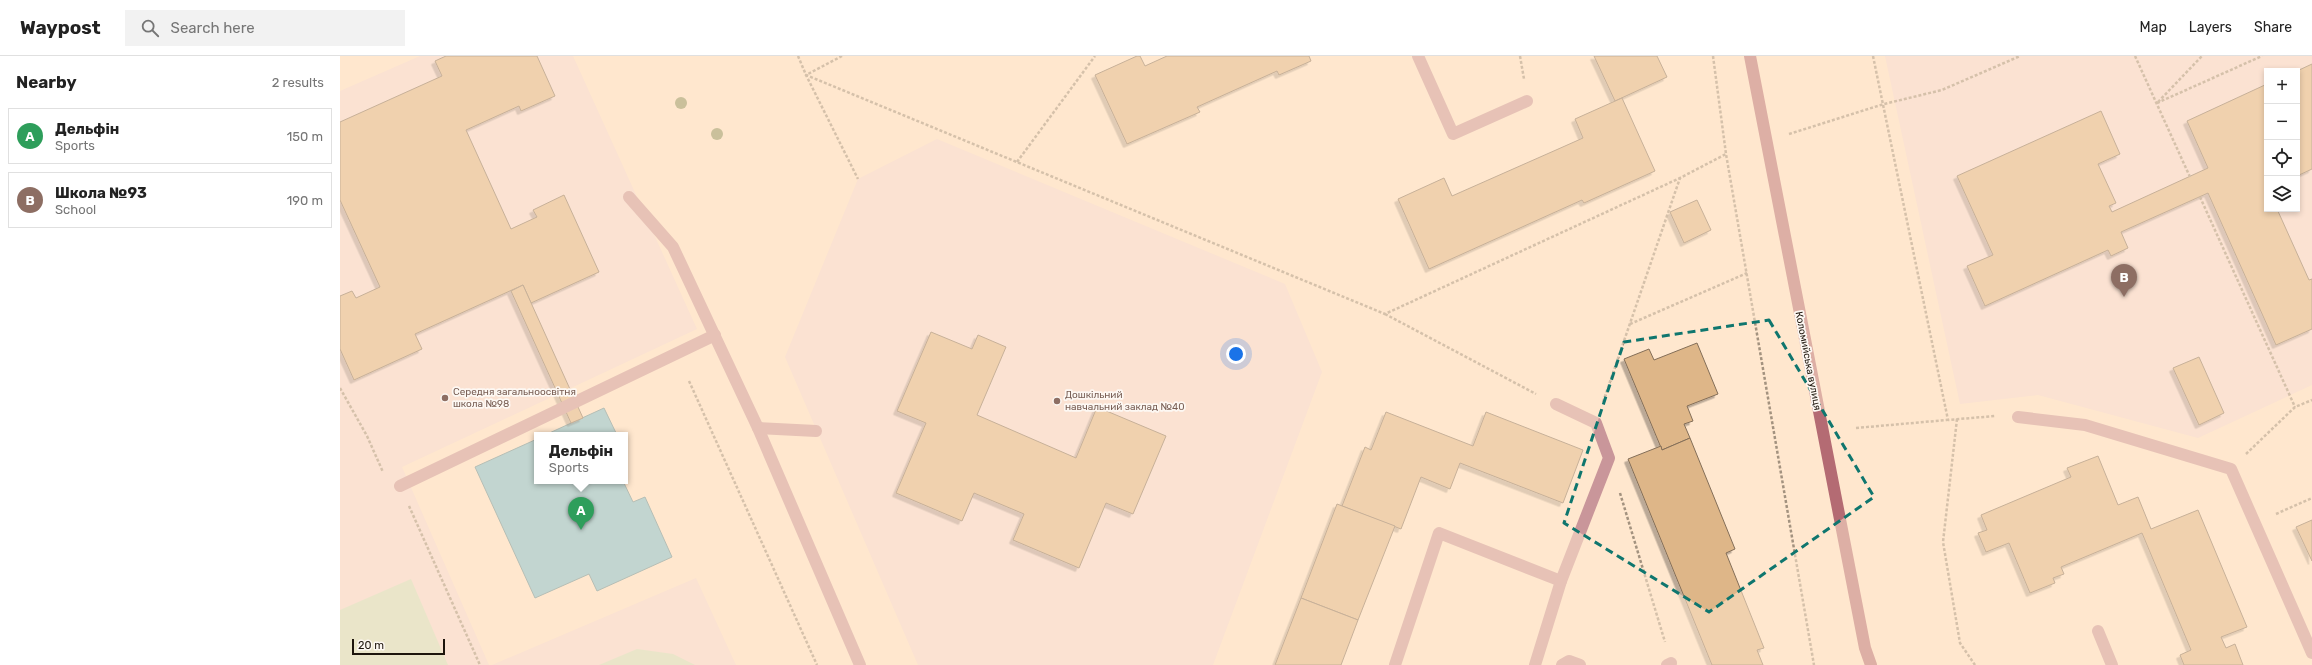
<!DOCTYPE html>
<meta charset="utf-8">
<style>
body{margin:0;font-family:Rubik,sans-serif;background:#f2f2f2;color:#222}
.controls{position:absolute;right:12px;top:12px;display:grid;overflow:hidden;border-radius:0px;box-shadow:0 2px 6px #0003}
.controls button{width:36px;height:36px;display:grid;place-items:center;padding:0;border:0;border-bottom:1px solid #e0e0e0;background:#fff;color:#222;font:20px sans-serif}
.scale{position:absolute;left:12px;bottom:10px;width:93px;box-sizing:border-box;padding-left:4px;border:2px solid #1d150c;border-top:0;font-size:11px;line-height:14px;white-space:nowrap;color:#1d150c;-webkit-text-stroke:3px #fdf8f3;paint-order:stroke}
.you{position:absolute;left:896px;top:298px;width:14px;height:14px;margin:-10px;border:3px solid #fff;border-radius:50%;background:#1a73e8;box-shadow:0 0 0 6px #1a73e833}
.badge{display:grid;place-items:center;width:26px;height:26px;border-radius:50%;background:#0f766e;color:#fff;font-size:13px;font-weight:700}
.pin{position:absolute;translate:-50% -33px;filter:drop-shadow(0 1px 2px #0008)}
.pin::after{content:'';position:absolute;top:21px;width:14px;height:12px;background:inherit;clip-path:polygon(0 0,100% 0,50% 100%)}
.popup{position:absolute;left:194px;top:376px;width:94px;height:52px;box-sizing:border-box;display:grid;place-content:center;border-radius:0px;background:#fff;filter:drop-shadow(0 1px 3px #0005);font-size:13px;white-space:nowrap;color:#767676}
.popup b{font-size:15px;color:#222}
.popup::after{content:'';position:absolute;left:50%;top:100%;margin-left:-8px;border:8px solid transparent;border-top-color:#fff}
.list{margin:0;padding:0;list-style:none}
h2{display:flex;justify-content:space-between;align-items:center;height:52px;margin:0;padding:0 16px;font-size:17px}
h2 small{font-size:13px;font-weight:400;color:#767676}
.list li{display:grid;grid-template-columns:26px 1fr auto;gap:12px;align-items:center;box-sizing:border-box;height:56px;margin:0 8px 8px;padding:0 8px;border:1px solid #e0e0e0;border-radius:0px}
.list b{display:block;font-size:15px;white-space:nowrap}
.list p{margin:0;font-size:13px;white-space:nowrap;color:#767676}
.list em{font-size:13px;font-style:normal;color:#767676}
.icon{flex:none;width:22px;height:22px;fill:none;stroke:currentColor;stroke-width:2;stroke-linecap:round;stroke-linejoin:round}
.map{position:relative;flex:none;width:1972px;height:609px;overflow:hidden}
header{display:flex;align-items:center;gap:24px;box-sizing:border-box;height:56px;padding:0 20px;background:#fff;border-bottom:1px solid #e0e0e0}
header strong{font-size:19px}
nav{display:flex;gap:22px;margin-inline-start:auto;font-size:14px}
.search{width:280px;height:36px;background:#f2f2f2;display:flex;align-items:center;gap:10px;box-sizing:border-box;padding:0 14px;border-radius:0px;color:#767676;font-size:15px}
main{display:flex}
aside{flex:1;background:#fff}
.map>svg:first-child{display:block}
.education{fill:#f5dbd7;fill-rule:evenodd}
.green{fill:#d1e3c4}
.water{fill:#79bfd3;stroke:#5d8c97}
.building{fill:#deb688;stroke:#836e58;filter:url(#shadow)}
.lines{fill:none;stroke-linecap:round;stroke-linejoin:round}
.path{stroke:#a3927f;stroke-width:2.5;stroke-dasharray:3 2;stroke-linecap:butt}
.service{stroke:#c9969a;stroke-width:12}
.secondary{stroke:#b46b73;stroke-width:12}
.tree{fill:#89915d}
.marked{fill:none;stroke:#0f766e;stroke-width:3;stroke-dasharray:8 5;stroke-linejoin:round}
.education-dot{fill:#8d6e63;stroke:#fdf8f3;stroke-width:1.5}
.labels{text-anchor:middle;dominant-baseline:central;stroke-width:3.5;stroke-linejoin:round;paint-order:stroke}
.street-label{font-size:10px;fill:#1d150c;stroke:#fdf8f3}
.education-label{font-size:10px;fill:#785e54;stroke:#fdf8f3;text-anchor:start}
</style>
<header>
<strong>Waypost</strong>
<div class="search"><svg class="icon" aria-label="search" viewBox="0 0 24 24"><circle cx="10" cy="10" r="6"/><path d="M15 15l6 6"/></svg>Search here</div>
<nav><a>Map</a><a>Layers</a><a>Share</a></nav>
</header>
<main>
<aside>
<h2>Nearby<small>2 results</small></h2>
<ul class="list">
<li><span class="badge" style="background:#2e9e5b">A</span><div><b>Дельфін</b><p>Sports</p></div><em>150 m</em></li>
<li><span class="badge" style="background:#8d6e63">B</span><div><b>Школа №93</b><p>School</p></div><em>190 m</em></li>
</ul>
</aside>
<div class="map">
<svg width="1972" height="609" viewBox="0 0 1972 609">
<defs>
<filter id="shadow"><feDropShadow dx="-3.5" dy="3.5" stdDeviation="0" flood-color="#0004"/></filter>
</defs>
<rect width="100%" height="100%" fill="#ffe7ce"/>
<g class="education">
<path d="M80 0H233L357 273 62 411 149 609H0V35Z"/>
<path d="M1545 0H1972V329L1858 382 1698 339 1620 348ZM1927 15H1957V153H1927Z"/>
<path d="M597 83 945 228 982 316 873 609H578L445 301 518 123Z"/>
<path d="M356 522 396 609H152Z"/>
</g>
<g class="green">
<path d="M71 523 108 609H0V554Z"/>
<path d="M297 593 333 598 355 609H259Z"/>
</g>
<g class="water">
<path d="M264 352 277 379H205Z"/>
<path d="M197 383V425H283L293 446 305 441 332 501 257 535 249 518 195 542 135 411Z"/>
</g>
<g class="building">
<path d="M106 0H197L215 40 181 55 179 50 126 74 171 173 197 161 193 154 224 139 259 216 191 247 183 229 75 278 82 293 14 324 0 293V240L12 235 16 242 40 231 0 144V66L102 20 95 5Z"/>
<path d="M797 0H800L805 10 827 0H969L971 5 939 19 937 15 857 51 860 56 787 88 755 19Z"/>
<path d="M1254 0H1317L1327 21 1275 45Z"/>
<path d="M1972 8V113L1957 120V15Z"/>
<path d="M1927 28V153H1937L1969 224 1972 223V273L1936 289 1868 137 1781 176 1788 192 1771 200 1768 194 1645 250 1627 210 1653 199 1617 120 1761 55 1780 98 1758 108 1776 147 1769 150 1772 156 1868 112 1847 65Z"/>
<path d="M1282 42 1315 115 1244 147 1242 144 1089 213 1058 143 1104 122 1112 140 1216 94 1243 82 1235 63Z"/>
<path d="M1357 144 1371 174 1344 187 1330 156Z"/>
<path d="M183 229 243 362 231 367 171 235Z"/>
<path d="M591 276 632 293 638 279 666 291 637 359 736 402 757 351 826 380 793 458 766 447 739 512 673 484 684 458 634 437 622 465 556 437 586 367 557 355Z"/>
<path d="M1357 287 1378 338 1347 350 1353 365 1344 368 1350 382 1322 394 1284 303 1309 293 1314 304Z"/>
<path d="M1859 301 1884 357 1859 369 1833 312Z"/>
<path d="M1046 356 1133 390 1146 356 1243 394 1223 447 1120 407 1110 433 1081 421 1061 473 1002 450 1025 391 1031 394Z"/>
<path d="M1350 382 1395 493 1386 497 1424 592 1417 594 1423 609H1372L1288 403 1321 390 1322 394Z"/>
<path d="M1758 400 1778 449 1798 441 1811 473 1858 454 1907 571 1881 581 1886 592 1895 588 1903 609H1844L1840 599 1851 594 1802 477 1721 511 1724 518 1713 522 1715 527 1690 537 1669 487 1646 496 1638 477 1647 474 1641 459 1731 421 1727 412Z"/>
<path d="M997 448 1055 470 1018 564 961 542Z"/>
<path d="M1972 464V505L1956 471Z"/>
<path d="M961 542 1018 564 1001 609H935Z"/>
</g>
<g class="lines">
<g class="path">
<path d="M458 0 466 19 1045 258 1340 122 1386 98"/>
<path d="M502 0 466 19 518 123"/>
<path d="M1180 0 1184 23"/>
<path d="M1373 0 1386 98 1474 609"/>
<path d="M1533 0 1608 364 1655 360"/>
<path d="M1795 0 1850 121"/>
<path d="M1818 46 1862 0"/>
<path d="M1817 47 1922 0"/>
<path d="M1449 78 1544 48 1602 34 1680 0"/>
<path d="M677 106 755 0"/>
<path d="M1860 141 1955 351"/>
<path d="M1045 258 1196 338"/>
<path d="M1290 268 1407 217"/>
<path d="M349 325 477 609"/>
<path d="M0 332 27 380 43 416"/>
<path d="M1263 346 1340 122"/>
<path d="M1617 363 1603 486 1620 587 1635 609"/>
<path d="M1516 372 1607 364"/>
<path d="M1906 398 1955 351 1972 344"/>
<path d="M1280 437 1325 586"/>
<path d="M69 450 140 609"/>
<path d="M1936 458 1972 442"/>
</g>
<g class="service">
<path d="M1078 0 1113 78 1187 45"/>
<path d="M289 141 333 191 418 372 520 609"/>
<path d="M1678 361 1745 369 1891 413 1972 597"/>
<path d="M418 372 476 375"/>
<path d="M60 430 375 279"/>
<path d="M1758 575 1772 609"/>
<path d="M1055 609 1099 477 1221 525"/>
<path d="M1195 609 1221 525 1269 402 1256 367 1216 348"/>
<path d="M1222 609 1229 605 1240 609"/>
<path d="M1327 609 1331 607"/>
</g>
<path class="secondary" d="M1410 0 1525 592 1531 609"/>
</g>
<g class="tree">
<circle cx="341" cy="47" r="6"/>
<circle cx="377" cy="78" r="6"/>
</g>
<path d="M0 0H1972V609H0ZM1429 264 1534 441 1369 556 1224 467 1284 286Z" fill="#ffe7ce" fill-opacity=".55" fill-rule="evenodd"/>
<path class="marked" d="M1429 264 1534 441 1369 556 1224 467 1284 286Z"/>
<g class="education-dot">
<circle cx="105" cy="342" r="4"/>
<circle cx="717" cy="345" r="4"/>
</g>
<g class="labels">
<g class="street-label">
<text transform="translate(1468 305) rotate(79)">Коломийська вулиця</text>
</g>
<g class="education-label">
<text x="113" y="336">Середня загальноосвітня<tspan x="113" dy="12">школа №98</tspan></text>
<text x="725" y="339">Дошкільний<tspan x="725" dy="12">навчальний заклад №40</tspan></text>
</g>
</g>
</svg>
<div class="controls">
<button>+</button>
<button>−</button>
<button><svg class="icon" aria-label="locate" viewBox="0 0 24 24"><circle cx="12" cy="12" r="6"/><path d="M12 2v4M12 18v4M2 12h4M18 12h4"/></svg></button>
<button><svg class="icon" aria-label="layers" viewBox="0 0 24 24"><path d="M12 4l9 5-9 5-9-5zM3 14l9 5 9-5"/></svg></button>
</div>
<div class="scale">20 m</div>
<div class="you"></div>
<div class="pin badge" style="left:241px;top:474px;background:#2e9e5b">A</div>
<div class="popup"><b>Дельфін</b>Sports</div>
<div class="pin badge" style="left:1784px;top:241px;background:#8d6e63">B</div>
</div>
</main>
